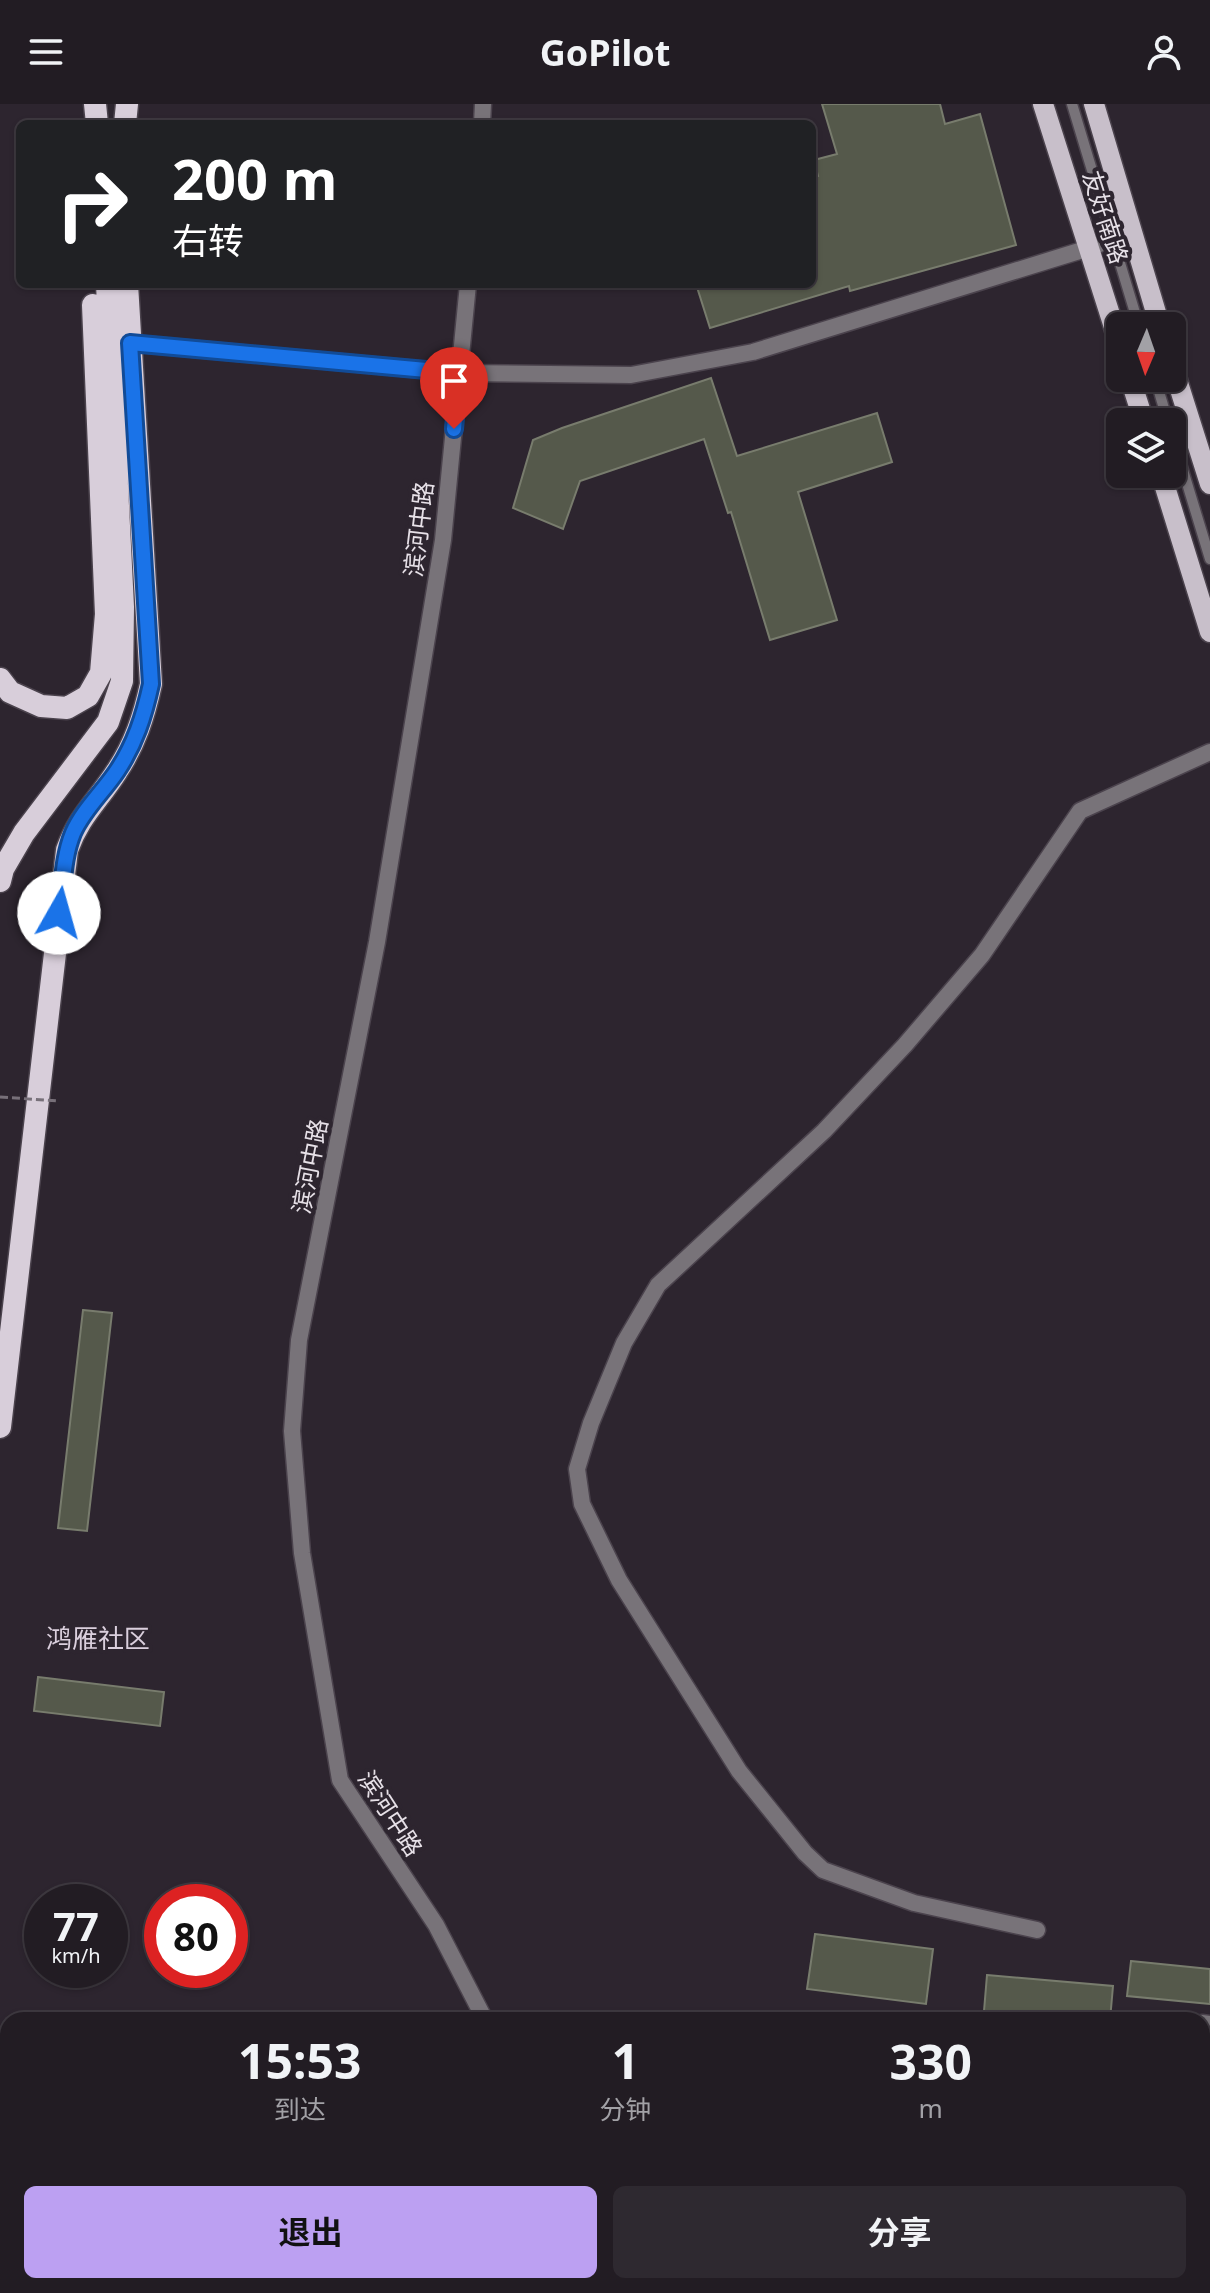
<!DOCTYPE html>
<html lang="zh">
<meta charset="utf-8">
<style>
body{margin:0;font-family:"Noto Sans","Noto Sans SC",sans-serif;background:#2e2930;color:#f1f3f6;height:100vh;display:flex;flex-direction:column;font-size:30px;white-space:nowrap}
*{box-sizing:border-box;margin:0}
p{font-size:26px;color:#a2a1a6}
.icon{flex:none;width:44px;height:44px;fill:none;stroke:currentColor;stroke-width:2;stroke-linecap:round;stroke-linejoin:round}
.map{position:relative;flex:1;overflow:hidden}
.panel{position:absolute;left:0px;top:1908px;width:1210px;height:282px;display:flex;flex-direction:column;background:#221c23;border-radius:24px 24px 0 0;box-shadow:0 2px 6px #0004,0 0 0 2px #3f3a41}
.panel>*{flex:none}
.top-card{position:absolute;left:16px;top:16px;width:800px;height:168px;border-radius:12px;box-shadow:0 2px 6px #0004,0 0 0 2px #3f3a41;background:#202124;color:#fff;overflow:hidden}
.needle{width:52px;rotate:182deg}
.tools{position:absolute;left:1106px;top:208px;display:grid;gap:16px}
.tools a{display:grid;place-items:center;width:80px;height:80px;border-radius:12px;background:#221c23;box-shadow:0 2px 6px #0004,0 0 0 2px #3f3a41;font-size:40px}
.speed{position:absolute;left:24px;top:1780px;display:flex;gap:16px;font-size:40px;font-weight:700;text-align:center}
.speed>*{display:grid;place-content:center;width:104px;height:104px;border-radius:50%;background:#221c23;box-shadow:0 2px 6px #0004,0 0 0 2px #3f3a41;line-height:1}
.speed small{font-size:20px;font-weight:400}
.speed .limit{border:12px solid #d22;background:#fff;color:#111}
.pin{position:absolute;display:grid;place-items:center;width:68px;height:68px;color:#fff;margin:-82px -34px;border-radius:50% 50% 50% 0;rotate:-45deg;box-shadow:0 0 8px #0007}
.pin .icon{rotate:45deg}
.me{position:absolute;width:88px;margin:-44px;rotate:7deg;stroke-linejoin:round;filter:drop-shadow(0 0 6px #0008)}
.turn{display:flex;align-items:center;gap:28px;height:168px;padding:0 24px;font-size:36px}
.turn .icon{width:104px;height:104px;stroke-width:2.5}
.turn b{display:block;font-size:56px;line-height:68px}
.eta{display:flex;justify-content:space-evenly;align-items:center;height:136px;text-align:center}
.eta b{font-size:48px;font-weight:700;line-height:56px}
.cta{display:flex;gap:16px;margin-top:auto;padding:16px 24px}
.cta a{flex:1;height:92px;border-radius:12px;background:#bca0f2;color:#111;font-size:32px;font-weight:700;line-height:92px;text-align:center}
.cta a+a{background:#2e2930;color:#f1f3f6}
header{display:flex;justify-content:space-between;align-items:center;height:104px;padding:0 24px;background:#221c23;font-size:36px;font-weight:700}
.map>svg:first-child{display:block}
.green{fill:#4a2952}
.building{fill:#55594b;stroke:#787c6d;stroke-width:2}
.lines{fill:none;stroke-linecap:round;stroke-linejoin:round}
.service-casing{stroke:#4b434d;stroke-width:13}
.minor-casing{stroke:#4b434d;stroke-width:19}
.primary-casing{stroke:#4b434d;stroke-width:23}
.trunk-casing{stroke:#4b434d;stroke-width:25}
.service{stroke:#787379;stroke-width:10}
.minor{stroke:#787379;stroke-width:16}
.primary{stroke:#c8bfca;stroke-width:20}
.trunk{stroke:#d8ceda;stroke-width:22}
.path-bridge{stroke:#777079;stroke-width:3;stroke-dasharray:8 4;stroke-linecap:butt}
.route-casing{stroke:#114b97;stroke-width:20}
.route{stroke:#1a73e8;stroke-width:14}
.labels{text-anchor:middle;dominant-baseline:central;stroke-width:8;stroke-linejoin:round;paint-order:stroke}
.street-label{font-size:24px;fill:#e7e1e8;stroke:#2d252f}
.neighbourhood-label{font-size:26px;fill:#dacfdd;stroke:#2d252f}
</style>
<header><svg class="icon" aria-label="menu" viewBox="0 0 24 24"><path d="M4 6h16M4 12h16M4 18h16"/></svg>GoPilot<svg class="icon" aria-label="person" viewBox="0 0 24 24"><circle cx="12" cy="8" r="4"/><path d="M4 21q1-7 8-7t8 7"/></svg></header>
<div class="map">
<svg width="1210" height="2189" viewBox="0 0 1210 2189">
<rect width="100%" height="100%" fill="#2d252f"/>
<path class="green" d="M721 2182H820L792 2189H723Z"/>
<path class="building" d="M822 0H940L945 20 980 10 1016 141 850 187 849 182 710 224 696 180H812V73L818 72 814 56 837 50Z
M711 274 737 352 877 309 892 358 798 388 837 516 770 536 731 408 728 409 704 335 580 377 563 425 513 404 533 336 562 324Z
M83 1206 112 1209 87 1427 58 1424Z
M38 1573 164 1588 160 1622 34 1607Z
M815 1830 933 1845 926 1900 807 1885Z
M1131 1857 1210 1865V1900L1127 1892Z
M987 1871 1113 1882 1110 1916H1085L984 1907Z"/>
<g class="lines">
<g class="service-casing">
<path id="service" d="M1072 0 1139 222
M1155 274 1168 318
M1172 330 1210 455"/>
</g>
<g class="minor-casing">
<path id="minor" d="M482 20 483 0
M468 180 443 436 377 838 299 1236 292 1327 302 1449 340 1676 436 1821 485 1916
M130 239 459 269 631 271 753 248 1089 144 1130 128
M1037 1826 914 1799 823 1766 805 1749 739 1667 619 1476 582 1400 577 1365 591 1319 624 1239 658 1181 824 1027 905 941 982 851 1080 707 1210 648
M1127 1916H1183
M1202 1919 1210 1920
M620 2182 624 2189"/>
</g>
<g class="primary-casing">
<path id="primary" d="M1043 0 1120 242
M1094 0 1160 222
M1172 260 1210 380
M1130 274 1144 318
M1161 370 1210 528"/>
</g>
<g class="trunk-casing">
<path id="trunk" d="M95 0 97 20
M125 20 127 0
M0 575 10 588 41 602 67 604 88 592 101 569 106 510 93 201
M0 777 3 765 24 729 108 618 122 577 123 503 107 180
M0 1323 67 746C79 712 98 697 117 667 135 640 144 612 151 580L127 180"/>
</g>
<use href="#service" class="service"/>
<use href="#minor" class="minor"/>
<use href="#primary" class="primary"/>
<use href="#trunk" class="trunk"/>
<path class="path-bridge" d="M0 993 59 997"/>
</g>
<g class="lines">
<g class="route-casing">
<path id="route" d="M59 809C63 782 63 753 73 729 83 706 103 688 117 667 135 640 144 612 151 580L130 239 459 269 454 325"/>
</g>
<use href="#route" class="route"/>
</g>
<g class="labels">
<g class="street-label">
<text transform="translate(1106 113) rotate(72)">友好南路</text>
<text transform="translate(418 425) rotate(-83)">滨河中路</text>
<text transform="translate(309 1062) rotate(-79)">滨河中路</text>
<text transform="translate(391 1709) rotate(57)">滨河中路</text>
</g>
<g class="neighbourhood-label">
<text x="98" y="1534">鸿雁社区</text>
</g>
</g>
</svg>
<div class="tools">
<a><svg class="needle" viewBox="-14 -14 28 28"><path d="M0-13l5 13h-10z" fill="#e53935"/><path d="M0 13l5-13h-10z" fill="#a2a1a6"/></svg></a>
<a><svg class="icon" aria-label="layers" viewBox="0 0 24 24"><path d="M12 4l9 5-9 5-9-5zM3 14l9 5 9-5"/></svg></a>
</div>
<div class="speed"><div>77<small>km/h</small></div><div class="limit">80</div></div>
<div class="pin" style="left:454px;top:325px;background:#d93025"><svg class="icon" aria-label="arrive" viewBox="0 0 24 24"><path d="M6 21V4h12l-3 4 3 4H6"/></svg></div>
<svg class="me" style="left:59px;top:809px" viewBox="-20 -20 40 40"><circle r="19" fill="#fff"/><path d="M0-13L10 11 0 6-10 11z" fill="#1a73e8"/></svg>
<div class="top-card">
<div class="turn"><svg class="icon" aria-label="right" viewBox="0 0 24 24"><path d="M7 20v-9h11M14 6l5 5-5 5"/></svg><div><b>200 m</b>右转</div></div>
</div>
<section class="panel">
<div class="eta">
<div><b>15:53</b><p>到达</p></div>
<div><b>1</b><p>分钟</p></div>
<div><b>330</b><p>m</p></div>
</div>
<div class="cta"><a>退出</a><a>分享</a></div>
</section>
</div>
